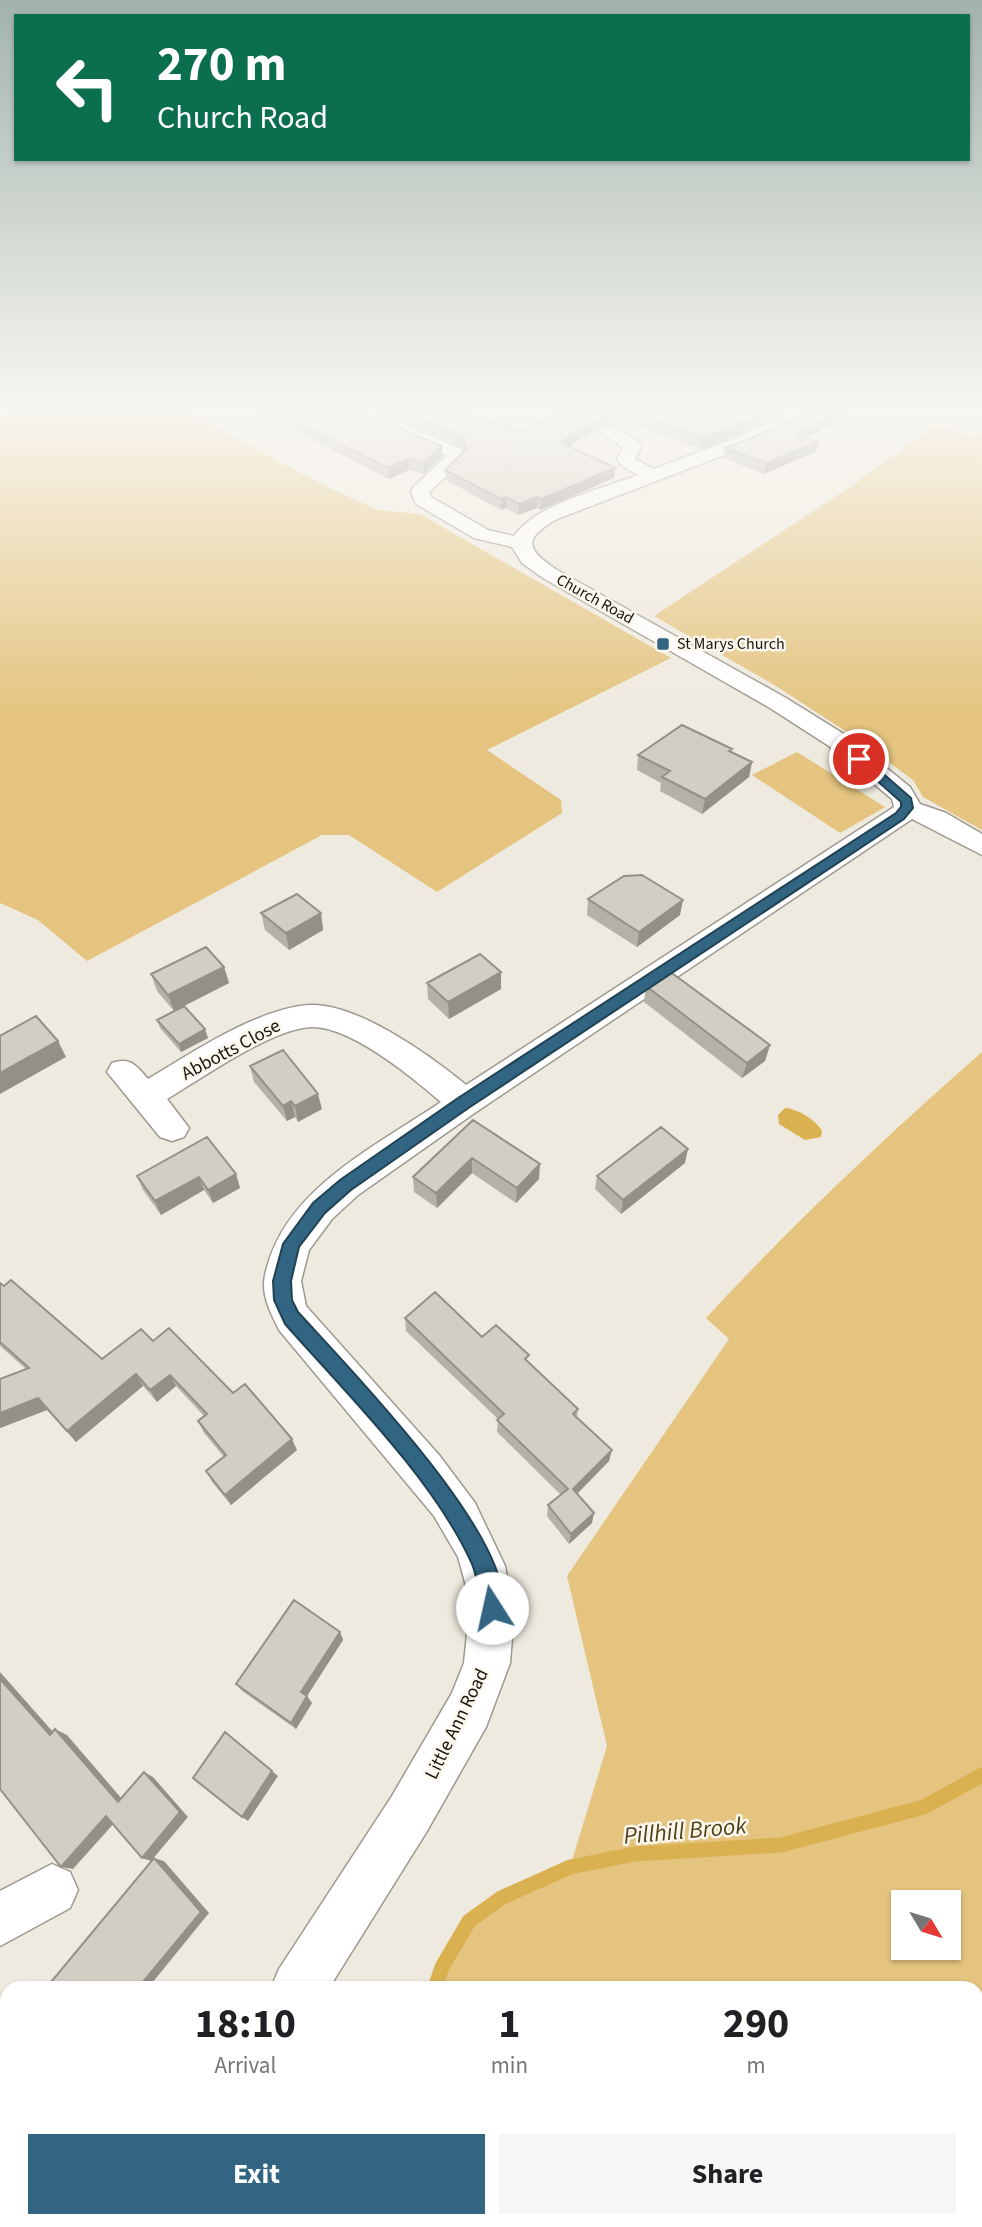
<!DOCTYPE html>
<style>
body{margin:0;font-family:"Source Sans 3",sans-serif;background:#f6f6f6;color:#202124;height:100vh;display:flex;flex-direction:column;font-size:26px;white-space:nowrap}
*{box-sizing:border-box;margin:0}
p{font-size:23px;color:#757577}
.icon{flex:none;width:38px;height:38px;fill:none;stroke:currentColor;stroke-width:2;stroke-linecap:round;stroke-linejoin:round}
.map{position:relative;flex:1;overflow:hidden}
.details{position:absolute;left:0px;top:1981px;width:984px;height:247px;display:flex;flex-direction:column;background:#fff;border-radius:21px 21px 0 0;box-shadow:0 2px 5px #0004}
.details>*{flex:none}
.hud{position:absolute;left:14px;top:14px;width:956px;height:147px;border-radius:0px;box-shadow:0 2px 5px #0004;background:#0b6e4f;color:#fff;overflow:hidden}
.needle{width:46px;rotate:128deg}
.tools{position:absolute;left:891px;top:1890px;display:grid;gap:14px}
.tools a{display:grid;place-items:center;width:70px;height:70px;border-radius:0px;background:#fff;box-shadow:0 2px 5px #0004;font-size:35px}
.pin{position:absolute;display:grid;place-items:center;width:60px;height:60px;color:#fff;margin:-30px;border:4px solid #fff;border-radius:50%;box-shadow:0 2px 7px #0007}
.me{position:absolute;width:77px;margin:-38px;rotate:350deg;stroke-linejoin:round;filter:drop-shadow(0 0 5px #0008)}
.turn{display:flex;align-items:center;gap:24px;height:147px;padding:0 28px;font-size:32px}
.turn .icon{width:91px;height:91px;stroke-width:2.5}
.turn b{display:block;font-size:49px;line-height:60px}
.eta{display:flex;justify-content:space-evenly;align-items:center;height:119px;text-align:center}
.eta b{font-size:42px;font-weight:700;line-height:49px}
.primary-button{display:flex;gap:14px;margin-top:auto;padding:14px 28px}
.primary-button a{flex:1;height:80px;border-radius:0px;background:#326582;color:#fff;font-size:28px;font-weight:700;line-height:80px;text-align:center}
.primary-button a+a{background:#f6f6f6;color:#202124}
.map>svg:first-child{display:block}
.green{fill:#e4c47e;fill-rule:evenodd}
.water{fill:#dab151}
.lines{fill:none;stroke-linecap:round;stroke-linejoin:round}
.stream{stroke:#dab151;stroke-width:15}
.minor-casing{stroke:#9d998f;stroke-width:3}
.minor{fill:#fff;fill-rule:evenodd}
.wall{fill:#b5b1a8}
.shaded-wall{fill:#949088}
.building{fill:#d3cec3;stroke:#949088;stroke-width:2}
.route{fill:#326582;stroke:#204254;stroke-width:2}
.poi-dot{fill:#326582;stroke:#fcf7ec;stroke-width:2.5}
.labels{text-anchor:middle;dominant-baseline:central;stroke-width:5;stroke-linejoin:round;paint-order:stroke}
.far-street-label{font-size:16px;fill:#161511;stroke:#fcf7ec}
.far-poi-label{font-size:16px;fill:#161511;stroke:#fcf7ec;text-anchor:start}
.street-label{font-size:19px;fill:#161511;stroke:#fcf7ec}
.near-water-label{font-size:24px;font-style:italic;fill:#524219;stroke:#fcf7ec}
</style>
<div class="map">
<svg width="982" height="2227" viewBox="0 0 982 2227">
<rect width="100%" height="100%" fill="#efeadf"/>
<path class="green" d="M37 408H180L327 487 378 510 420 514 671 658 487 750 561 800 562 813 437 892 349 835H322L87 961 38 920 0 903V416Z
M934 426 976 437 982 431V830L923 797 913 780 859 740 776 686 654 616 850 487Z
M797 752 885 807 840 833 752 775Z
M982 1052V2227H398L399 2221H976V1988H435C442 1968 455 1936 469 1921 493 1895 539 1882 570 1867L607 1746 567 1576 729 1339 706 1318C793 1224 885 1137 982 1052ZM903 1902H948V1948H903Z"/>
<path class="water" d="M785 1108C798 1109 816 1120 822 1131L821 1137 805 1140 779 1124 778 1115Z"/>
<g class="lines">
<path class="stream" d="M435 1988 442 1967 469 1921 501 1898 570 1867 635 1854 781 1845 924 1807 982 1775
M398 2227 399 2221"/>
<g class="minor-casing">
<path id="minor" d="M343 408H364L461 449 465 459 429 492 431 497 488 530 514 536C536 504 601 489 638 475L622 466 617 459 623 448 599 431 602 427H614L639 442 642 446 635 459 654 469 741 436 799 408H819L817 412 753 444 557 519C522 539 526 549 557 570L786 698 847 736 910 787 920 804 946 813 982 834V855L912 819 476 1112 358 1195 332 1219 309 1250 301 1281 306 1306 439 1455 475 1503 505 1566 514 1614 510 1663 486 1727 427 1831 329 1988H271L279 1969 392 1796 452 1693 464 1663 469 1614 465 1582 458 1557 434 1516 279 1330C272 1315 264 1301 264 1285 264 1277 266 1270 268 1264 290 1187 379 1144 441 1102 412 1077 351 1026 311 1027 271 1029 202 1078 167 1099L189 1128 184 1137 172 1141 160 1137 107 1072 112 1063C130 1057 136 1065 148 1079 194 1052 256 1009 309 1005 356 1002 431 1056 466 1085L894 807 892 799 829 746 770 708 543 578 522 563 512 547 474 538 416 504 411 492 414 486 447 456 345 412Z
M52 1864 70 1872 78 1890 70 1908 0 1946V1891Z
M109 2221H171L168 2227H106Z"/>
</g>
<use href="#minor" class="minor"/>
</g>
<path class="wall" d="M236 408H351L442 446V457L424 474 409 470 389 479 295 431 294 423Z
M370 408H443L525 431 566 408H794L740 434 700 449 617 417 569 446 614 478 540 510 537 508 518 515 506 508 501 510 446 480 445 470 464 452 462 447Z
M814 408H857L807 438 818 442 815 452 764 474 724 458 725 448 756 436Z
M731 753 752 762 749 777 702 814 660 791 661 783 637 770 638 755Z
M588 899 680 915 637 947 587 915Z
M261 913H321L323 930 289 950 265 930Z
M224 967 229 983 184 1006 208 1038 181 1052 160 1028 157 1020 174 1011 157 991 151 974Z
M427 983 501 989 449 1019 428 999Z
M646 986 770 1045 765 1061 742 1078 644 1002Z
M250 1066 322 1109 298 1122 295 1117 287 1121 254 1082Z
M473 1120 539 1179 516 1203 472 1173 437 1208 414 1192 413 1177Z
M685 1163 621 1214 595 1189 597 1176Z
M236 1174 240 1188 213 1203 204 1190 161 1215 143 1190 137 1176Z
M0 1283 102 1359 153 1341 233 1393 297 1450 231 1505 212 1482 206 1471 224 1457 204 1433 198 1421 204 1416 176 1386 157 1402 143 1386 76 1442 47 1410 0 1428 26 1369 0 1346Z
M405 1318 482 1337 528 1362 578 1409 577 1418 612 1450 609 1461 577 1494 592 1523 569 1544 547 1516 548 1505 561 1495 497 1432 498 1419 406 1331Z
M340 1632 343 1640 307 1696 312 1703 296 1729 242 1691 236 1684Z"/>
<path class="shaded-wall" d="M617 408H618L617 417 559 452 560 442Z
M775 408H794L740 434 700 449 701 438Z
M843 408H857L795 446 797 435Z
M818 442 815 452 764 474 766 463Z
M442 446V457L424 474 423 463Z
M408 459 409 470 389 479 388 468Z
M615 468 614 478 540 510 541 499Z
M506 497V508L501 510V499Z
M537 497V508L518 515 519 504Z
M752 762 749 777 702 814 705 799Z
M683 900 680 915 637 947 639 932Z
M321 913 323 930 289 950 286 933Z
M224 967 229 983 174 1011 168 995Z
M501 972V989L449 1019 448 1002Z
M205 1029 208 1038 181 1052 179 1044Z
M58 1041 66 1057 0 1094V1073Z
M770 1045 765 1061 742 1078 747 1063Z
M318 1094 322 1109 298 1122 295 1106Z
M291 1101 295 1117 287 1121 283 1106Z
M688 1149 685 1163 621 1214 623 1200Z
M472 1158V1173L437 1208 436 1193Z
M540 1164 539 1179 516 1203 517 1188Z
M236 1174 240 1188 213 1203 208 1190Z
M199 1177 204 1190 161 1215 155 1201Z
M136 1374 143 1386 76 1442 67 1431Z
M170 1375 176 1386 157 1402 150 1390Z
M38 1398 47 1410 0 1428V1413Z
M292 1439 297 1450 231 1505 225 1495Z
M612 1450 609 1461 572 1499 573 1489Z
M594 1513 592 1523 569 1544 571 1534Z
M340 1632 343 1640 305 1699 301 1692Z
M0 1672 61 1741 50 1735 0 1679Z
M307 1696 312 1703 296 1729 291 1723Z
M55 1729 67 1735 128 1806 118 1802Z
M272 1771 278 1776 248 1821 242 1817Z
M144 1772 153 1777 188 1817 151 1861 142 1858Z
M106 1816 116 1821 73 1869 61 1867Z
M154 1858 164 1861 209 1913 148 1988H138Z
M6 2004 7 2005V2028L0 2018V2005Z
M7 2148V2158L0 2160V2157Z
M274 2221H277L275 2227H271Z"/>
<path class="building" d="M272 408H351L442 446 423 463 408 459 388 468 293 421 305 416Z
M393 408H442L525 431 566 408H617L560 442 615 468 541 499 537 497 519 504 506 497 501 499 445 470 467 449 462 436Z
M621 408H775L742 423 701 438Z
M814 408H843L797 435 818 442 766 463 725 448 756 436Z
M682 725 732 749 729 751 752 762 705 799 662 777 670 771 638 755Z
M642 875 683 900 639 932 588 899 624 876Z
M297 894 321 913 286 933 261 913Z
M206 947 224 967 168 995 151 974Z
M480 954 501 972 448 1002 427 983Z
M669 971 770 1045 747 1063 646 986Z
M184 1006 205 1029 179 1044 157 1020Z
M36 1016 58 1041 0 1073V1036Z
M283 1050 318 1094 295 1106 291 1101 283 1106 250 1066Z
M473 1120 540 1164 517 1188 472 1158 436 1193 413 1177Z
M661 1127 688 1149 623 1200 597 1176Z
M207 1137 236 1174 208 1190 199 1177 155 1201 137 1176Z
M11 1280 102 1359 141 1329 153 1341 169 1328 233 1393 245 1384 292 1439 225 1495 206 1471 226 1455 198 1421 207 1414 170 1375 150 1390 136 1374 67 1431 38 1398 0 1413V1379L29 1368 0 1342V1283L4 1286Z
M435 1292 482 1337 496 1325 529 1355 525 1359 578 1409 573 1414 612 1450 573 1489 594 1513 571 1534 548 1505 568 1489 497 1420 504 1414 405 1318Z
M294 1600 340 1632 301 1692 307 1696 291 1723 236 1684Z
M0 1679 50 1735 55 1729 118 1802 144 1772 180 1812 142 1858 106 1816 61 1867 0 1789Z
M225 1732 272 1771 242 1817 193 1778Z
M154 1858 201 1912 138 1988H46Z
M0 2018 7 2028V2148L0 2157Z
M207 2221H274L271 2227H203Z
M315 2221H359L357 2227H313Z"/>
<linearGradient id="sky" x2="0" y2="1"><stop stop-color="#a2b3ac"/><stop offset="0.57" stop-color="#f8f6f1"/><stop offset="1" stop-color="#f8f6f1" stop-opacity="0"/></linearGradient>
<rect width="982" height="719" fill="url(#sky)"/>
<path class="route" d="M855 756H863L911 798 913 808 904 819 470 1107 351 1190 325 1213 299 1247 291 1281 292 1300 298 1312C343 1362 527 1549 500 1615L492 1618 484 1615C478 1599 479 1580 472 1564 435 1481 346 1393 285 1324L274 1300 273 1281 283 1244 313 1203 340 1180 458 1098 896 813 901 807V802L855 761Z"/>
<rect class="poi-dot" x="656" y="637" width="14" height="14" rx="3.5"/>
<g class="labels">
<g class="far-street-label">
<text transform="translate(595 599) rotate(29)">Church Road</text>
</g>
<g class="far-poi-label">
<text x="677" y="644">St Marys Church</text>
</g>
<g class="street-label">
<text transform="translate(231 1050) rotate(-28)">Abbotts Close</text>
<text transform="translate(457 1724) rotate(-64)">Little Ann Road</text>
</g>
<g class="near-water-label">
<text transform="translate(685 1831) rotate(-5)">Pillhill Brook</text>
</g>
</g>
</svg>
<div class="tools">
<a><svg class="needle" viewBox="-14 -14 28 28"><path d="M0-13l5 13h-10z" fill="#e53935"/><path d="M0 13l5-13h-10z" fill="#757577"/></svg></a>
</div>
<div class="pin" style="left:859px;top:759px;background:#d93025"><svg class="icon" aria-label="arrive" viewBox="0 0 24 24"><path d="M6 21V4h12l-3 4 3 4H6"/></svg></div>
<svg class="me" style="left:492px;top:1608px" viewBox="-20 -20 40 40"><circle r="19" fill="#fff"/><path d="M0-13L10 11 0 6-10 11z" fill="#326582"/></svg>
<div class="hud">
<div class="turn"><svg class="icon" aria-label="left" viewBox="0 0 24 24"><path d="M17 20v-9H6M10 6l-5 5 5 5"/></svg><div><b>270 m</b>Church Road</div></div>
</div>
<section class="details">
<div class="eta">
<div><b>18:10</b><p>Arrival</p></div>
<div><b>1</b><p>min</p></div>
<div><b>290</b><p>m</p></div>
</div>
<div class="primary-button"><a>Exit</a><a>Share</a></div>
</section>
</div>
